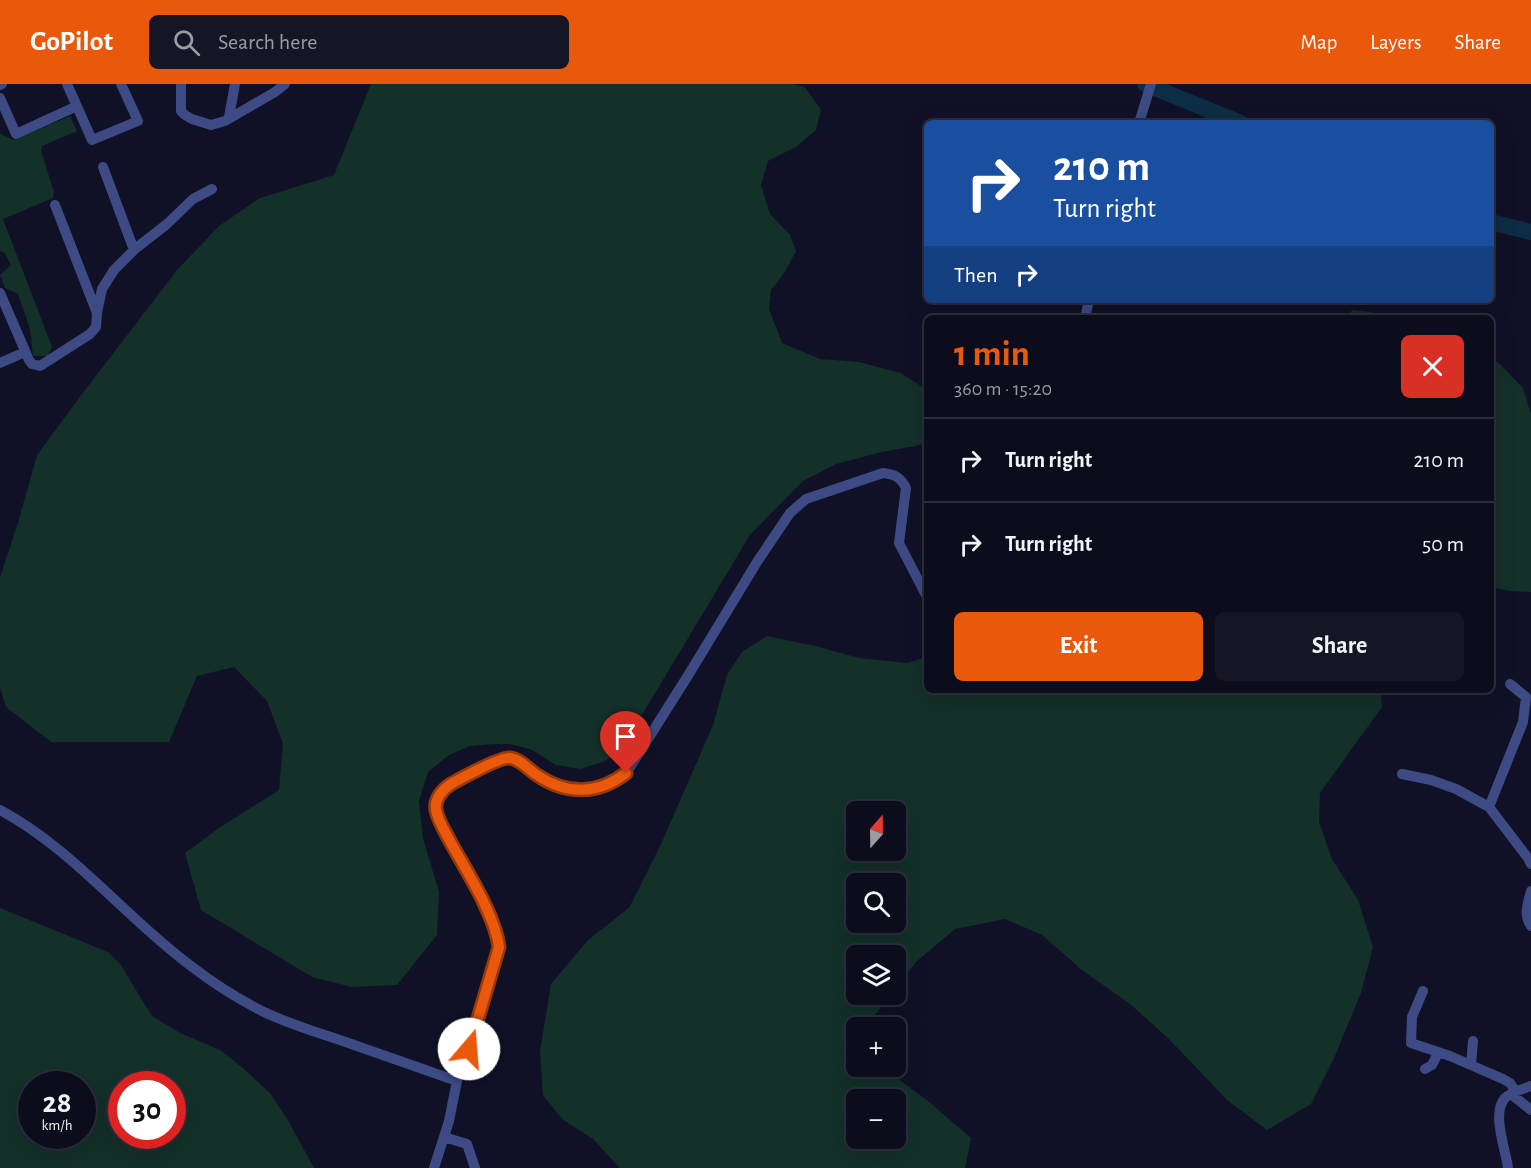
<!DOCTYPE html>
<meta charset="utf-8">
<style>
body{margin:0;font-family:"Alegreya Sans",sans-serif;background:#151625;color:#f1f3f6;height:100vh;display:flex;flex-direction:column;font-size:22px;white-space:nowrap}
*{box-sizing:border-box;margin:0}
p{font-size:20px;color:#9a9ca3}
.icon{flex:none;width:33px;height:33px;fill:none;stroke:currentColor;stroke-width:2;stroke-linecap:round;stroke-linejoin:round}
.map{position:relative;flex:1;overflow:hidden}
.drawer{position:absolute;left:924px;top:231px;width:570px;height:378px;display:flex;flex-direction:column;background:#0c0d1c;border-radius:9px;box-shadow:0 6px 24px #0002,0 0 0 2px #2c2d3b}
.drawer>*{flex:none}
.top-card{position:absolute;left:924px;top:36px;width:570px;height:183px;border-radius:9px;box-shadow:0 6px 24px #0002,0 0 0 2px #2c2d3b;background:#1a4fa0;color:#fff;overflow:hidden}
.needle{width:39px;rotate:20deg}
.controls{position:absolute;left:846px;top:717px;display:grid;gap:12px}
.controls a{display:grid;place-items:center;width:60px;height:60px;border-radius:9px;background:#0c0d1c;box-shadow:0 6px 24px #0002,0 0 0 2px #2c2d3b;font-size:30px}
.speed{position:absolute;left:18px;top:987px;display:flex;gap:12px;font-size:30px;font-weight:700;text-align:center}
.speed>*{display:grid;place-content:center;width:78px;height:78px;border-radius:50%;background:#0c0d1c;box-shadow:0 6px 24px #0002,0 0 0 2px #2c2d3b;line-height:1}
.speed small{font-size:15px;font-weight:400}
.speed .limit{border:9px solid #d22;background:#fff;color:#111}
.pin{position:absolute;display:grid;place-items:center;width:51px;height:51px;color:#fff;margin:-62px -26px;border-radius:50% 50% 50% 0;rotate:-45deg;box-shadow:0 0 6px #0007}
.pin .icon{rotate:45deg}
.me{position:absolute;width:66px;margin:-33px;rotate:18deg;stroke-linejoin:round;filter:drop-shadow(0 0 4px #0008)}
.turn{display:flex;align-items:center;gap:21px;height:126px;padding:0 30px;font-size:27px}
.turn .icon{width:78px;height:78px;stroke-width:2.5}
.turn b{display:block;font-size:42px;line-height:51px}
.then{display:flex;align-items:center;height:57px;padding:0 30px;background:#0003;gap:12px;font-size:22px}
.round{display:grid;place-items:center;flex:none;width:63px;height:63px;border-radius:9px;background:#151625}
.overview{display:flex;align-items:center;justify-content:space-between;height:102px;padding:0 30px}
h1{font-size:36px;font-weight:600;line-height:45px;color:#ea580c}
.primary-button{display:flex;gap:12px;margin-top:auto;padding:12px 30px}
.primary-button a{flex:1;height:69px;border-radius:9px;background:#ea580c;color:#fff;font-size:24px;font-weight:600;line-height:69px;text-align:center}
.primary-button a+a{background:#151625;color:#f1f3f6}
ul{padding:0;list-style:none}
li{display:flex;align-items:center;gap:18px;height:84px;padding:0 30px;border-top:2px solid #2c2d3b}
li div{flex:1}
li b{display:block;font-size:22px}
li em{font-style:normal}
header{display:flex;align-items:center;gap:36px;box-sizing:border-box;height:84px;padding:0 30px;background:#ea580c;color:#fff}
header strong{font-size:28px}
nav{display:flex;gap:33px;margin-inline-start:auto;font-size:21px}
.search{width:420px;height:54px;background:#151625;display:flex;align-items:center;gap:15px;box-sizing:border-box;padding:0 21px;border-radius:9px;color:#9a9ca3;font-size:22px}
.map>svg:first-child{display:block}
.green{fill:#133029;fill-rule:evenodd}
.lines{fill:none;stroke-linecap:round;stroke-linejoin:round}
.river{stroke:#0c2d43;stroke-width:16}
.minor{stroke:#3d4a84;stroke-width:10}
.route-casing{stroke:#983908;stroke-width:15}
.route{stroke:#ea580c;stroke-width:10}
</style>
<header>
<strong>GoPilot</strong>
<div class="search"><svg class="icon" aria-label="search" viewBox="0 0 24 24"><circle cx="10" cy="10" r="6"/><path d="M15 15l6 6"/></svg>Search here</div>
<nav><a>Map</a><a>Layers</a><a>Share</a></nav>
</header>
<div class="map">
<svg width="1531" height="1084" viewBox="0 0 1531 1084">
<rect width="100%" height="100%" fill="#101126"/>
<path class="green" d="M371 0H793L805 3 821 26 816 46 796 63 768 77 761 101 770 130 790 151 796 167 785 188 771 206 769 225 782 259 820 275 859 278 901 289 927 306V354L920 361 882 368 836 380 803 397 750 451 622 664 605 677 580 685 556 681 530 665 510 660H495L470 662 449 671 428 688 419 717 423 754 439 808 437 851 397 901 352 903 312 893 201 826 185 769 219 744 279 706 283 660 267 617 234 583 197 592 169 658H51L6 623 0 604V493L17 442 37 371 82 310 177 186 219 142 260 114 334 91Z
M70 32 77 47 42 62 41 67 54 108 53 114 3 135 52 263 48 272H33L30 245 18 210 5 204 0 191 11 181 4 168 0 167V50L14 56Z
M1352 226 1371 228 1375 234H1347Z
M1491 274 1501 281 1523 304 1531 330V508L1510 507 1491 503Z
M767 552 815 562 859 574 907 579 927 573V606H1381L1382 623 1320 709 1319 738 1332 775 1358 816 1373 863 1361 909 1334 974 1311 1020 1267 1046 1227 1016 1169 955 1130 920 1082 886 1042 851 1005 835 955 845 916 878 896 904V872H856V910L891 911 874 932 871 943 856 944V982L882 983 928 1017 971 1054 965 1084H620L593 1055 562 1035 543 1011 540 967 551 900 588 856 629 824 662 758 713 641 727 591 742 568ZM856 728H896V766H856ZM856 800H896V838H856ZM856 1016H896V1054H856Z
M0 824 108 868 120 880 152 932 180 949 220 966 243 984 270 1009 289 1038 314 1084H0ZM82 1000V1052H32V1000ZM122 1000H172V1052H122Z"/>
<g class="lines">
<path class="river" d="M1145 0 1241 39
M1491 138 1531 148"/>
<path class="minor" d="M67 0 92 56 138 37 121 0
M181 0V27L185 31 192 35 211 41 225 37 275 8 285 0
M0 1 2 0
M0 14 16 50 77 22
M229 33 235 0
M1139 39 1151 0
M103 83 134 166
M55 121 97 229
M0 209 29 276 32 280 40 282 90 250 96 243 97 229 102 205 114 186 135 165 167 140 193 115 212 105
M1085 234 1089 216
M0 279 25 268
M1402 690 1431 696 1456 705 1489 723 1528 774 1531 780
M1489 723 1523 638 1526 613 1510 600
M0 726C73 765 125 833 191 882 213 899 238 915 264 928 287 939 312 947 337 955 377 969 417 983 457 997
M1531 807C1528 819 1523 831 1531 842
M1423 907 1412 933 1411 959 1450 972 1503 995 1510 999 1516 1008
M1471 981 1473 957
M1425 985 1432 981 1438 969
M1511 1010 1531 1026
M444 1053 467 1060 475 1084
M434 1084 449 1037 457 997 474 949 499 863C495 831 467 789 452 760 447 750 439 739 436 727 434 719 439 708 446 703 455 696 502 672 512 674 521 677 530 687 538 692 564 709 603 713 626 688 629 685 631 681 634 677L689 590 757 478 790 429 806 415 883 389C895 390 901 394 906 404L899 459 927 513
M1508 1084C1506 1066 1491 1029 1505 1014 1511 1008 1523 1005 1531 1002"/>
</g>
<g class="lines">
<g class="route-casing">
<path id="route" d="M469 965 499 863C495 831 467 788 451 759 446 749 438 737 436 726 434 715 443 705 451 700 462 694 499 673 510 674 520 675 529 686 537 691 566 711 598 711 626 689"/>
</g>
<use href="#route" class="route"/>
</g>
</svg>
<div class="controls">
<a><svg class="needle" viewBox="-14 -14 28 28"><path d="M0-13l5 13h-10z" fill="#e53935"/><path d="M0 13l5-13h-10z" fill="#9a9ca3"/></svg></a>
<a><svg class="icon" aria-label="search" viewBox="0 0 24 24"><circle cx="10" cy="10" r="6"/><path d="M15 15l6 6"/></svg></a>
<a><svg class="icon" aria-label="layers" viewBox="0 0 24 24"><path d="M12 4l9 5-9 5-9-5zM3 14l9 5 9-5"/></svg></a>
<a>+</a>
<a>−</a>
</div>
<div class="speed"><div>28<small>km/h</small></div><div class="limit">30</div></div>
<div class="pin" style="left:626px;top:689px;background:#d93025"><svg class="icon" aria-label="arrive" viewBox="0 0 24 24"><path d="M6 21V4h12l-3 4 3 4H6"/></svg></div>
<svg class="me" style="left:469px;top:965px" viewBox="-20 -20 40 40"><circle r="19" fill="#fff"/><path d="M0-13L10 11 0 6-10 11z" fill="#ea580c"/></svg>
<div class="top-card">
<div class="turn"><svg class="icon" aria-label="right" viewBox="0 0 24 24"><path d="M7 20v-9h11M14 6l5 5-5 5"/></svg><div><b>210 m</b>Turn right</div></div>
<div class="then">Then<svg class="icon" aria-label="right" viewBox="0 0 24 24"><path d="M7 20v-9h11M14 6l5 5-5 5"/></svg></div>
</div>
<section class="drawer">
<div class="overview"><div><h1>1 min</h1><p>360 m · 15:20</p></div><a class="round" style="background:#d93025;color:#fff"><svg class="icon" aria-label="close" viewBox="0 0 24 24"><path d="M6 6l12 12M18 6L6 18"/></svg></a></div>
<ul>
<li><svg class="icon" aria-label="right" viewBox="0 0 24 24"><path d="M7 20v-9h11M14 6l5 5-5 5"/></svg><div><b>Turn right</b></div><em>210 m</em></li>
<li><svg class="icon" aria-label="right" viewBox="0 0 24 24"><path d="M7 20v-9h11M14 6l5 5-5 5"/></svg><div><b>Turn right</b></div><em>50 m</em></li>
</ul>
<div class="primary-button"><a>Exit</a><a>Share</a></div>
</section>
</div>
